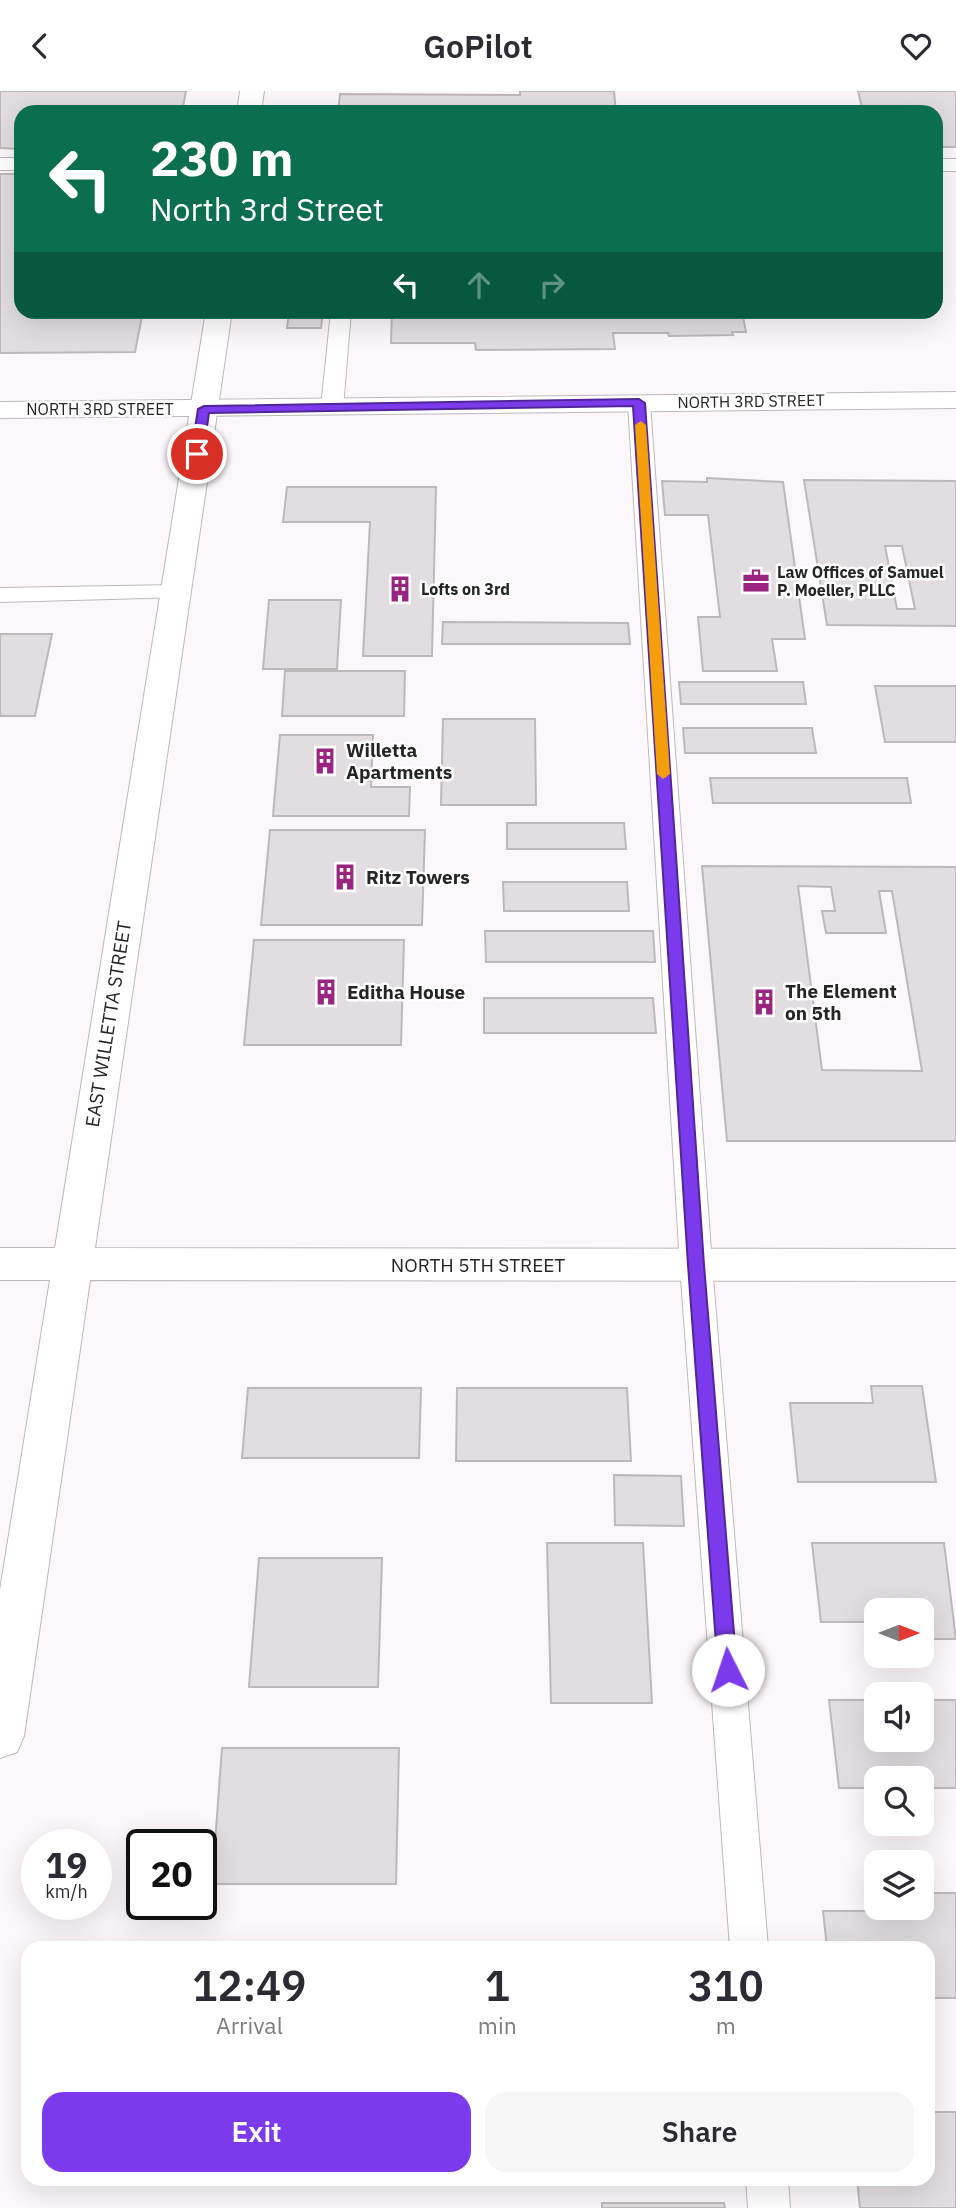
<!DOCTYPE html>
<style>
body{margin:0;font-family:"IBM Plex Sans",sans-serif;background:#f7f7f7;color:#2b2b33;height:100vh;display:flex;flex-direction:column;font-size:26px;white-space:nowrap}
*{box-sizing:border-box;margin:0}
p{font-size:23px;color:#7c7c81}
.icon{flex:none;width:38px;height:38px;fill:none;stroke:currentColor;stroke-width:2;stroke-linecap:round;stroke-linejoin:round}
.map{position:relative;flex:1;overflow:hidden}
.panel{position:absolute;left:21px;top:1850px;width:914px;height:245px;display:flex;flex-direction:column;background:#fff;border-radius:21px;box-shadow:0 7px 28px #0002}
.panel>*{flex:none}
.top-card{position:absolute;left:14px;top:14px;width:929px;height:214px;border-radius:21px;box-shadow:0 7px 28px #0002;background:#0b6e4f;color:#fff;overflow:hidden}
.needle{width:46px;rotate:90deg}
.buttons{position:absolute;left:864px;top:1507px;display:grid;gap:14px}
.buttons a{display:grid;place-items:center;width:70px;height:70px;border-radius:14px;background:#fff;box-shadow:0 7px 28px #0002;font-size:35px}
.speed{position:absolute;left:21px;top:1738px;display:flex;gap:14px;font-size:35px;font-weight:700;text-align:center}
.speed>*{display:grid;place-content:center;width:91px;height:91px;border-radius:50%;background:#fff;box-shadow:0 7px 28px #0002;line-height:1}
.speed small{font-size:18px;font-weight:400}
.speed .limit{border:4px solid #111;border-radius:10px;background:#fff;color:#111}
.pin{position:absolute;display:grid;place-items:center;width:60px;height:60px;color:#fff;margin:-30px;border:4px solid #fff;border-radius:50%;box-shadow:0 2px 7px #0007}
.me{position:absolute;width:77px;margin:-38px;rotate:356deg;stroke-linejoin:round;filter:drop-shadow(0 0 5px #0008)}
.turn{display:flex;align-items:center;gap:24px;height:147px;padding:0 21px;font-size:32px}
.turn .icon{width:91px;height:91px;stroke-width:2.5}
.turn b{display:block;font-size:49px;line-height:60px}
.lanes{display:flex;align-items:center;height:66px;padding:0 21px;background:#0003;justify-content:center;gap:35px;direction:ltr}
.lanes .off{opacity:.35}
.eta{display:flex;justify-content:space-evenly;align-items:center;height:119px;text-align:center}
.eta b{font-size:42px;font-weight:600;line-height:49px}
.button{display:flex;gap:14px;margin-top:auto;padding:14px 21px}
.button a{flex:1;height:80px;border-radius:21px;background:#7c3aed;color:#fff;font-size:28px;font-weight:600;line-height:80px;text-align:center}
.button a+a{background:#f7f7f7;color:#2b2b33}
header{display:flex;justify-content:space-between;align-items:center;height:91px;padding:0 21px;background:#fff;font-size:32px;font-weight:600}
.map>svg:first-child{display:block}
.building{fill:#e1dde0;stroke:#bdb9bb;stroke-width:2;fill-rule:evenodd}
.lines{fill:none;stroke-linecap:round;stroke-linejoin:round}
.service-casing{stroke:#bdb9bc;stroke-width:2}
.minor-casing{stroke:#bdb9bc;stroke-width:2}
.tertiary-casing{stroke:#bdb9bc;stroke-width:2}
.service{fill:#fff;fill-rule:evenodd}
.minor{fill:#fff;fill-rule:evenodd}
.tertiary{fill:#fff;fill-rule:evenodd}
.route{fill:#7c3aed;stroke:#51269a;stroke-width:2}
.slow{fill:#f59e0b}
.labels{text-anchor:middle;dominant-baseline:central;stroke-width:5;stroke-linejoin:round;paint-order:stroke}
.far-street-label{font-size:16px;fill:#262526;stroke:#fff}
.far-poi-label{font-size:16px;font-weight:bold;fill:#262526;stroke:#fff;text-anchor:start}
.poi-label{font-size:19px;font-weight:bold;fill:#262526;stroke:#fff;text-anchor:start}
.street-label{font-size:19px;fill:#262526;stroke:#fff}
</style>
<header><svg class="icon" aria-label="back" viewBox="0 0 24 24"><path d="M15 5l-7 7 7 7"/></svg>GoPilot<svg class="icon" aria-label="heart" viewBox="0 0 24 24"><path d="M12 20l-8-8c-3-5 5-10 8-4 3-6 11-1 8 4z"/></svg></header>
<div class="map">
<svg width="956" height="2117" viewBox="0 0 956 2117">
<rect width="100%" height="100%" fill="#fcf7fa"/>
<path class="building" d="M0 0H186L182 21H21V58L0 57Z
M520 0H614L616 21H338L340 3 520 4Z
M858 0H956V56H936V21H863Z
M0 83H21V220H143L135 261 0 262Z
M289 220H323L321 237H287Z
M392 220H742L746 241H732L733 244 669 245 668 242H613L615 258 476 259 475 252H391Z
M707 387 783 391 805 548H772L777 580H703L698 526H720L708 424H665L662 390 707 391Z
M804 389 956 390V535L827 534ZM885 455H902L915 518H897Z
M287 396H436L432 565H363L370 431H283Z
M269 509H341L337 578H263Z
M443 531 628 532 630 553H442Z
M0 543H52L35 625H0Z
M285 580H405L404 625H282Z
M679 591H803L806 613H681Z
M875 595H956V651H885Z
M443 628H535L536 714H441Z
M683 637H812L816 662H685Z
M280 644H373L371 696H410L409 725H273Z
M710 687H907L911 712H713Z
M507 732H624L626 758H507Z
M270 739H425L422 834H261Z
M702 775 956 776V1050H727ZM798 795 831 796 835 820H822L826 842H886L879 800H892L922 980 822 979Z
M503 791H627L629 820H504Z
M485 840H653L655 871H486Z
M254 849H404L401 954H244Z
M484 907H653L656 942H484Z
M871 1295H922L936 1391H798L790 1312H873Z
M248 1297H421L419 1367H242Z
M457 1297H627L631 1370H456Z
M614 1384 681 1385 684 1435 615 1434Z
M547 1452H643L652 1612H551Z
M812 1452H944L956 1548H922V1519H877V1531H821Z
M259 1467H382L378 1596H249Z
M829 1609H877V1648H922V1609H956V1697H922V1687H877V1697H839Z
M222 1657H399L396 1793H212Z
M872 1802H877V1816H922V1802H956V1907H928V1857H827L823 1820H874Z
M928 2021H956V2117H860L857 2088H928Z
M602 2112H724L725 2117H602Z"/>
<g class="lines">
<g class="service-casing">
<path id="service" d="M0 67H21V79H0Z
M936 68H956V80H936Z
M331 220H351L343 316 340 321H324L321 316Z
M639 306 647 307 650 312 712 1174 768 1857H730L680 1174 628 312 631 307Z
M176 494 184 496 188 501 184 506 0 511V497Z
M746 2088H788L790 2117H748Z"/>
</g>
<g class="minor-casing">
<path id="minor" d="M240 0H264L261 21H237Z
M206 220H232L95 1157 956 1158V1190L90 1189 24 1645 17 1661 0 1667V1499L50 1189H0V1157H55Z"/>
</g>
<g class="tertiary-casing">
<path id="tertiary" d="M956 301V317L0 327V311Z"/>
</g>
<use href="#service" class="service"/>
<use href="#minor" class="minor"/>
<use href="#tertiary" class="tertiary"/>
</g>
<path class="route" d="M639 308 645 312 704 1174 737 1579 734 1585 728 1588 721 1585 718 1579 688 1174 633 315 209 322 203 363 197 367 191 363 198 318 204 315Z"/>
<path class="slow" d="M641 330 646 334 670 683 663 688 657 683 635 334Z"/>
<defs>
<g id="office-bare" transform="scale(2.1)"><path d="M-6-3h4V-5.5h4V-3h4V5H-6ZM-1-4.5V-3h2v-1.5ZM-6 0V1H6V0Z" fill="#9a2580" stroke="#fff" stroke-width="2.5" paint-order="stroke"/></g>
<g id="building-bare" transform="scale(2.1)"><path d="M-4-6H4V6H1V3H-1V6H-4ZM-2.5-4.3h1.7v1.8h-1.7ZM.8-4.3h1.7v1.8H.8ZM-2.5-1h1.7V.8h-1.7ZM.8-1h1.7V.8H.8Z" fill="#9a2580" stroke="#fff" stroke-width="2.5" paint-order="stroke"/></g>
</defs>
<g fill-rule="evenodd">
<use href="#office-bare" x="756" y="490"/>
<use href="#building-bare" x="400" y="498"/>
<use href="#building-bare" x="325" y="670"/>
<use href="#building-bare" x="345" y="786"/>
<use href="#building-bare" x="326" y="901"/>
<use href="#building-bare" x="764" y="911"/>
</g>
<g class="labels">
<g class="far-street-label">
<text transform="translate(751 310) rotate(-1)">NORTH 3RD STREET</text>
<text x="100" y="318">NORTH 3RD STREET</text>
</g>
<g class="far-poi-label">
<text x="777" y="481">Law Offices of Samuel<tspan x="777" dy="18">P. Moeller, PLLC</tspan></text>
<text x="421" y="498">Lofts on 3rd</text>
</g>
<g class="poi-label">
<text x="346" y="659">Willetta<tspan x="346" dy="22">Apartments</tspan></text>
<text x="366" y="786">Ritz Towers</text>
<text x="785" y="900">The Element<tspan x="785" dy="22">on 5th</tspan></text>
<text x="347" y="901">Editha House</text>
</g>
<g class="street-label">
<text transform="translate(108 933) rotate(-81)">EAST WILLETTA STREET</text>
<text x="478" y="1174">NORTH 5TH STREET</text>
</g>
</g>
</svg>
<div class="buttons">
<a><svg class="needle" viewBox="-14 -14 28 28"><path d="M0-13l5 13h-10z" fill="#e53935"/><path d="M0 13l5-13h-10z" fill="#7c7c81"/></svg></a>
<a><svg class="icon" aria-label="sound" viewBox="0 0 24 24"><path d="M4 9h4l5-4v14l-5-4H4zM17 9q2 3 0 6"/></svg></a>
<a><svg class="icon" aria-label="search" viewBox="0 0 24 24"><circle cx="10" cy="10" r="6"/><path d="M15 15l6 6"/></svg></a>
<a><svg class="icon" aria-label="layers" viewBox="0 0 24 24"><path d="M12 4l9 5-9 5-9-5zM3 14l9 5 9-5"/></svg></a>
</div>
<div class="speed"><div>19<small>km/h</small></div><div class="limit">20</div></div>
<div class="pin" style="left:197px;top:363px;background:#d93025"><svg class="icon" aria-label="arrive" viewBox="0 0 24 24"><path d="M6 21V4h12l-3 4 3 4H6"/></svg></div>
<svg class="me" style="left:728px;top:1579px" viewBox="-20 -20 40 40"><circle r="19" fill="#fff"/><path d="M0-13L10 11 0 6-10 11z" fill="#7c3aed"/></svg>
<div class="top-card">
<div class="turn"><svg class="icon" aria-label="left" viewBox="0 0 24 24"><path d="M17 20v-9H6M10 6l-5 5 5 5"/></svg><div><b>230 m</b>North 3rd Street</div></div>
<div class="lanes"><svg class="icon" aria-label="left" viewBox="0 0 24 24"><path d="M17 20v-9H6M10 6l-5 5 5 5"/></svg><svg class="icon off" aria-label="ahead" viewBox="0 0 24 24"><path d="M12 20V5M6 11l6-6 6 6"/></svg><svg class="icon off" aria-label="right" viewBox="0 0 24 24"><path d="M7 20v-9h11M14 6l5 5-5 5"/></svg></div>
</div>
<section class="panel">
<div class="eta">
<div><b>12:49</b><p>Arrival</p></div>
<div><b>1</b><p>min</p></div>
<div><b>310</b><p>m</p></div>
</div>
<div class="button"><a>Exit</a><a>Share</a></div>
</section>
</div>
